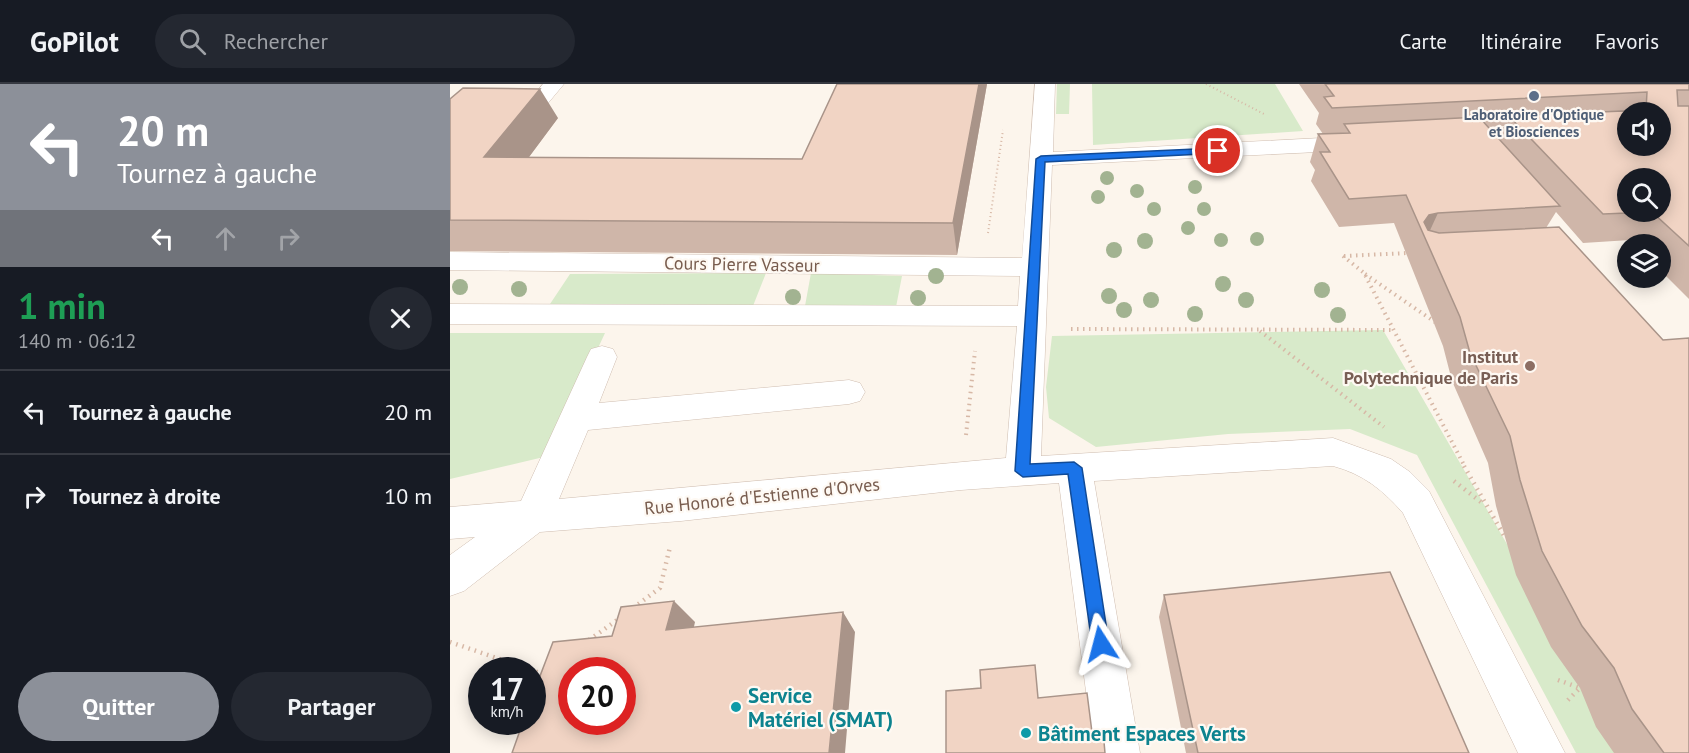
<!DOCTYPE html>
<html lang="fr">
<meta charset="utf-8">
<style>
body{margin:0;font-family:"PT Sans",sans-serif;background:#242831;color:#f1f3f6;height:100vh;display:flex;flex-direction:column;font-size:22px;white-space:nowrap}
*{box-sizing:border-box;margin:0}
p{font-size:20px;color:#9ea1a6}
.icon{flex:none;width:33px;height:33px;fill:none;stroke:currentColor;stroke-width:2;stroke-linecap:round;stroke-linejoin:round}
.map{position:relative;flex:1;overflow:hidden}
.sheet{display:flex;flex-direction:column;background:#171b24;width:450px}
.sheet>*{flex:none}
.top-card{background:#8c9099;color:#fff;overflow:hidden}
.fabs{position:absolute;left:1167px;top:18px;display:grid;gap:12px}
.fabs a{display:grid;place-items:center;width:54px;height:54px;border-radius:50%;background:#171b24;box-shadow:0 3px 15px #0003;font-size:30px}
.speed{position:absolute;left:18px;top:573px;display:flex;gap:12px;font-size:30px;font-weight:700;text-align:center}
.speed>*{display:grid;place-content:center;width:78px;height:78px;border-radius:50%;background:#171b24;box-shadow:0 3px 15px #0003;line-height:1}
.speed small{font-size:15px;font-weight:400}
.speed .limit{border:9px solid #d22;background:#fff;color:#111}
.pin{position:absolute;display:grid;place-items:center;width:51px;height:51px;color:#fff;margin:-26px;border:3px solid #fff;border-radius:50%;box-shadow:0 2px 6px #0007}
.me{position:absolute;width:66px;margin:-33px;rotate:351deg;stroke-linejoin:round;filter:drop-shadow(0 0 4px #0008)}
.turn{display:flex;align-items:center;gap:21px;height:126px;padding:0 18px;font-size:27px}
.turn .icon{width:78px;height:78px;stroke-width:2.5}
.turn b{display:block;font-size:42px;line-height:51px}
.lanes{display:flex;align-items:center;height:57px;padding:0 18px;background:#0003;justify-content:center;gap:30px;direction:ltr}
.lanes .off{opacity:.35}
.round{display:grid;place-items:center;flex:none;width:63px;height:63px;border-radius:32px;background:#242831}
.summary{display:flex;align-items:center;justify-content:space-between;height:102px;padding:0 18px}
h1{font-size:36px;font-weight:800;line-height:45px;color:#1e9e55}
.cta{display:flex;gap:12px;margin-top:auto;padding:12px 18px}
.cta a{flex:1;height:69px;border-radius:36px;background:#8c9099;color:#fff;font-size:24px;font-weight:800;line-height:69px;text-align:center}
.cta a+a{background:#242831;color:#f1f3f6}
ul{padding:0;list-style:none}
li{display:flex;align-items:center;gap:18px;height:84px;padding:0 18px;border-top:2px solid #363941}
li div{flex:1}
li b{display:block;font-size:22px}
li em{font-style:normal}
header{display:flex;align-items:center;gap:36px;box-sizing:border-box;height:84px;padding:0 30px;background:#171b24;border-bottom:2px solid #363941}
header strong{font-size:28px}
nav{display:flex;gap:33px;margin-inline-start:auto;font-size:21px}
.search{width:420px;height:54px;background:#242831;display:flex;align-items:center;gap:15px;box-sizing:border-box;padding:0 21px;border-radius:33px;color:#9ea1a6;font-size:22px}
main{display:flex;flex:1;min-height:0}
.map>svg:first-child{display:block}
.green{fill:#d8eaca}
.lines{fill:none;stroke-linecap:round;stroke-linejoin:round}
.minor-casing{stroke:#cfbdb0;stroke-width:1}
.path-far2{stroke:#d7b8a6;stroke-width:2;stroke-dasharray:1 3;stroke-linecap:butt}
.path-far1{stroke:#d7b8a6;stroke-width:4;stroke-dasharray:1.5 4.5;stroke-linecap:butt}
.path{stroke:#d7b8a6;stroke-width:4.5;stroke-dasharray:1.5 5;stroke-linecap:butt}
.minor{fill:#fff;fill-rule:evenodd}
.tree{fill:#a2b391}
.wall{fill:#cfb6a9;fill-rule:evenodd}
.shaded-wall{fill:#a99489}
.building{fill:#f1d4c4;stroke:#a99489;stroke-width:1.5;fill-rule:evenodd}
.route{fill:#1a73e8;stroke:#114b97;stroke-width:1.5}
.service-dot{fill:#5c6f8a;stroke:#fef9f3;stroke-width:2}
.education-dot{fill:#8d6e63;stroke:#fef9f3;stroke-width:2}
.culture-dot{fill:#0f9aa8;stroke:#fef9f3;stroke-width:2}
.labels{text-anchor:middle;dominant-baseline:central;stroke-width:4.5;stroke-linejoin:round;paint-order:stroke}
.far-service-label{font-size:15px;font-weight:bold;fill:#4e5e75;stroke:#fef9f3}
.street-label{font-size:18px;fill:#785c4e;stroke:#fef9f3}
.education-label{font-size:18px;font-weight:bold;fill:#785e54;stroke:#fef9f3;text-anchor:end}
.near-culture-label{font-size:21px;font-weight:bold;fill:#0d838f;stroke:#fef9f3;text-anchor:start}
</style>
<header>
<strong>GoPilot</strong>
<div class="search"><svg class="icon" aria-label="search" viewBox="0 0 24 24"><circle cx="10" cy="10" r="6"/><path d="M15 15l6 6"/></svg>Rechercher</div>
<nav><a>Carte</a><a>Itinéraire</a><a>Favoris</a></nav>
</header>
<main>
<section class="sheet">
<div class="top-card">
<div class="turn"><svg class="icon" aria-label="left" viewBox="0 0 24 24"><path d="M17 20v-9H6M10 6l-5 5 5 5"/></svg><div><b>20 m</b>Tournez à gauche</div></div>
<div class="lanes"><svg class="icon" aria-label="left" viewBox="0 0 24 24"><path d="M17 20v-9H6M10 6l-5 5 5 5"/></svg><svg class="icon off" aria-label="ahead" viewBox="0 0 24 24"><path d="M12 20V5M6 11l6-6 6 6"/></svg><svg class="icon off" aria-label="right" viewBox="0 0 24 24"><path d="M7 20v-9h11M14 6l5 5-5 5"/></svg></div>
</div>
<div class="summary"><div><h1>1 min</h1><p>140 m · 06:12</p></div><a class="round"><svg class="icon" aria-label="close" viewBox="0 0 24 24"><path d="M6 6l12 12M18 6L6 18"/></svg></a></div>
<ul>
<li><svg class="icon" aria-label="left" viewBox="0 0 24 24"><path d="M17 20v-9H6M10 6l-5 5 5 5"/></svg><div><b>Tournez à gauche</b></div><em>20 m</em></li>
<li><svg class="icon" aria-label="right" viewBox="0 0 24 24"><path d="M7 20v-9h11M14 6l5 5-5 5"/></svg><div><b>Tournez à droite</b></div><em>10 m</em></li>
</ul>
<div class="cta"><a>Quitter</a><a>Partager</a></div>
</section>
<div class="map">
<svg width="1239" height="669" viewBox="0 0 1239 669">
<rect width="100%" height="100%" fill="#fcf5ec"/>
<path class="green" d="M607 0H620L619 30H606Z
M642 0H825L853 47 643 61Z
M316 189 303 222 100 220 120 190Z
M361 189 452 192 446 223 355 222Z
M933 246 1178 669H1126L967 371 900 345 778 350 646 363 599 334 596 303 602 252Z
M0 249H155L98 372 0 395Z"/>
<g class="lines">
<g class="minor-casing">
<path id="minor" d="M93 0H114L94 24H80L77 20Z
M585 0H605L603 68 909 52 917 54 920 59 917 64 909 66 602 81 591 372 883 354 941 375 960 388 979 407 1115 669H1068L953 429C933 406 913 390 883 382L644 397 690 669H644L609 399 511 406 231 437 90 448 14 507 0 512V471L25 453 0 455V423L71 417 137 273 141 265 152 262 163 265 167 273 149 319 399 296 410 299 415 308 410 317 399 320 138 346 109 415 556 374 567 242 0 240V220L568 222 570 192 0 186V168L572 174Z
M1178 37V51L1000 61 992 59 989 54 992 49 1000 47Z"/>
</g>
<path class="path-far2" d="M756 0 814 30
M538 149 553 46"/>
<path class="path-far1" d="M893 172 914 189 1015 383
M894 172 958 169
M915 190 985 238
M621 245 944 246
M810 247 934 343
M516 351 525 267"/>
<path class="path" d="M1014 382 1056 455
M1004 397 1031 418
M183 524 210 504 220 463
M139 556 170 534
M0 558 96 591
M1108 596 1130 604 1116 618"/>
<use href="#minor" class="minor"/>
</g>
<g class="tree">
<circle cx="657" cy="94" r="7"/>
<circle cx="745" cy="103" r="7"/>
<circle cx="687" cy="107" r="7"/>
<circle cx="648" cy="113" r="7"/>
<circle cx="704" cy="125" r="7"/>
<circle cx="754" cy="125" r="7"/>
<circle cx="738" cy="144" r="7"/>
<circle cx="807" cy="155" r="7"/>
<circle cx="771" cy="156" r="7"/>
<circle cx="695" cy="157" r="8"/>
<circle cx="664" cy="166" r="8"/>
<circle cx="486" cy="192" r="8"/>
<circle cx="773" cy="200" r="8"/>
<circle cx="10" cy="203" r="8"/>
<circle cx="69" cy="205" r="8"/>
<circle cx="872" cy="206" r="8"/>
<circle cx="659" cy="212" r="8"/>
<circle cx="343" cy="213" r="8"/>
<circle cx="468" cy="214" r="8"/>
<circle cx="701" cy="216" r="8"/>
<circle cx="796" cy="216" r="8"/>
<circle cx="674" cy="226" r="8"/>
<circle cx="745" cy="230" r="8"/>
<circle cx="888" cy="231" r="8"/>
</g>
<path class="wall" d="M537 0 507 171 0 167V15L108 34 79 73 352 75Z
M849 0H1239V215L1210 186V160H1184L1180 156 1133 159 1106 128 1096 144 1239 669H1164L1146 643 1130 604 1101 563 1066 491 1046 422 1038 379 1002 297 993 262 944 139 889 143 861 97 865 86 860 78 868 50H873L866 40 869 29ZM1054 42 1048 54 1038 43Z
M714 511 1019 669H736L709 533Z"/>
<path class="shaded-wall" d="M529 0H537L507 171 503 139Z
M90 5 108 34 56 104 34 73Z
M988 129 976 155 974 138 979 131Z
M224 517 245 538 239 566 216 546Z
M393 528 405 548 395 669H379Z"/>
<path class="building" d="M387 0H529L503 139 0 136V15L13 4 90 5 34 73 352 75Z
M875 0H1239V6H1227L1228 22H1239V162L1202 128 1153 130 1059 32 1196 26 1197 8 882 24 874 13 884 12ZM1178 28H1210V62H1178ZM1178 94H1210V128H1178Z
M1029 33 1110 122 988 129 979 131 974 138 978 146 989 149 1109 143 1213 256 1239 254V669H1214L1182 625 1164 584 1132 542 1092 467 1070 396 1060 352 1020 269 1010 233 956 111 899 115 870 68H880L868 50 900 49 894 40Z
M940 488 1019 669H748L714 511Z
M224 517 216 546 393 528 379 669H62L73 638H82V613L103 558 162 552 171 523ZM122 586H172V638H122Z
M585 581 588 614 637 609 643 656 654 658 655 669H496V607L531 604 530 586Z"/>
<path class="route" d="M768 64 772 65V69L595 78 580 380 624 378 632 384 659 560 657 565 651 568 645 565 642 560 618 390 573 393 565 387 586 75 591 72Z"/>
<circle class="service-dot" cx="1084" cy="12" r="6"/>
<circle class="education-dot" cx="1080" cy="282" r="6"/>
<g class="culture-dot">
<circle cx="286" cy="623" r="6"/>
<circle cx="576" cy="649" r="6"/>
</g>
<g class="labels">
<g class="far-service-label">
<text x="1084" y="30">Laboratoire d'Optique<tspan x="1084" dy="17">et Biosciences</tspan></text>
</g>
<g class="street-label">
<text transform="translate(292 180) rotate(1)">Cours Pierre Vasseur</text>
<text transform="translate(312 412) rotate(-6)">Rue Honoré d'Estienne d'Orves</text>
</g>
<g class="education-label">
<text x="1068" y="272">Institut<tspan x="1068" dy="21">Polytechnique de Paris</tspan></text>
</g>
<g class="near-culture-label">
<text x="298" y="611">Service<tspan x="298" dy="24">Matériel (SMAT)</tspan></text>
<text x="588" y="649">Bâtiment Espaces Verts</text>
</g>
</g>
</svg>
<div class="fabs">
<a><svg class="icon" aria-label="sound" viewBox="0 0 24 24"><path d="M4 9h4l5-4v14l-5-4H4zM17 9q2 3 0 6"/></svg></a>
<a><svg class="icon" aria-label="search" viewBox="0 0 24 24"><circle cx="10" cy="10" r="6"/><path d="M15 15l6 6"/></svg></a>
<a><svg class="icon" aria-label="layers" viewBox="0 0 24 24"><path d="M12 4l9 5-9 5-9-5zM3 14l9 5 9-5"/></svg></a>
</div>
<div class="speed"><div>17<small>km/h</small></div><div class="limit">20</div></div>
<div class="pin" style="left:768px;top:67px;background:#d93025"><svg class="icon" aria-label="arrive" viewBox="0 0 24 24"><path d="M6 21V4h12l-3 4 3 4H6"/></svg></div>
<svg class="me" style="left:651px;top:560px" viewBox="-20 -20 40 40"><path d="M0-17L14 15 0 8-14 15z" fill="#1a73e8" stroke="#fff" stroke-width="4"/></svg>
</div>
</main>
